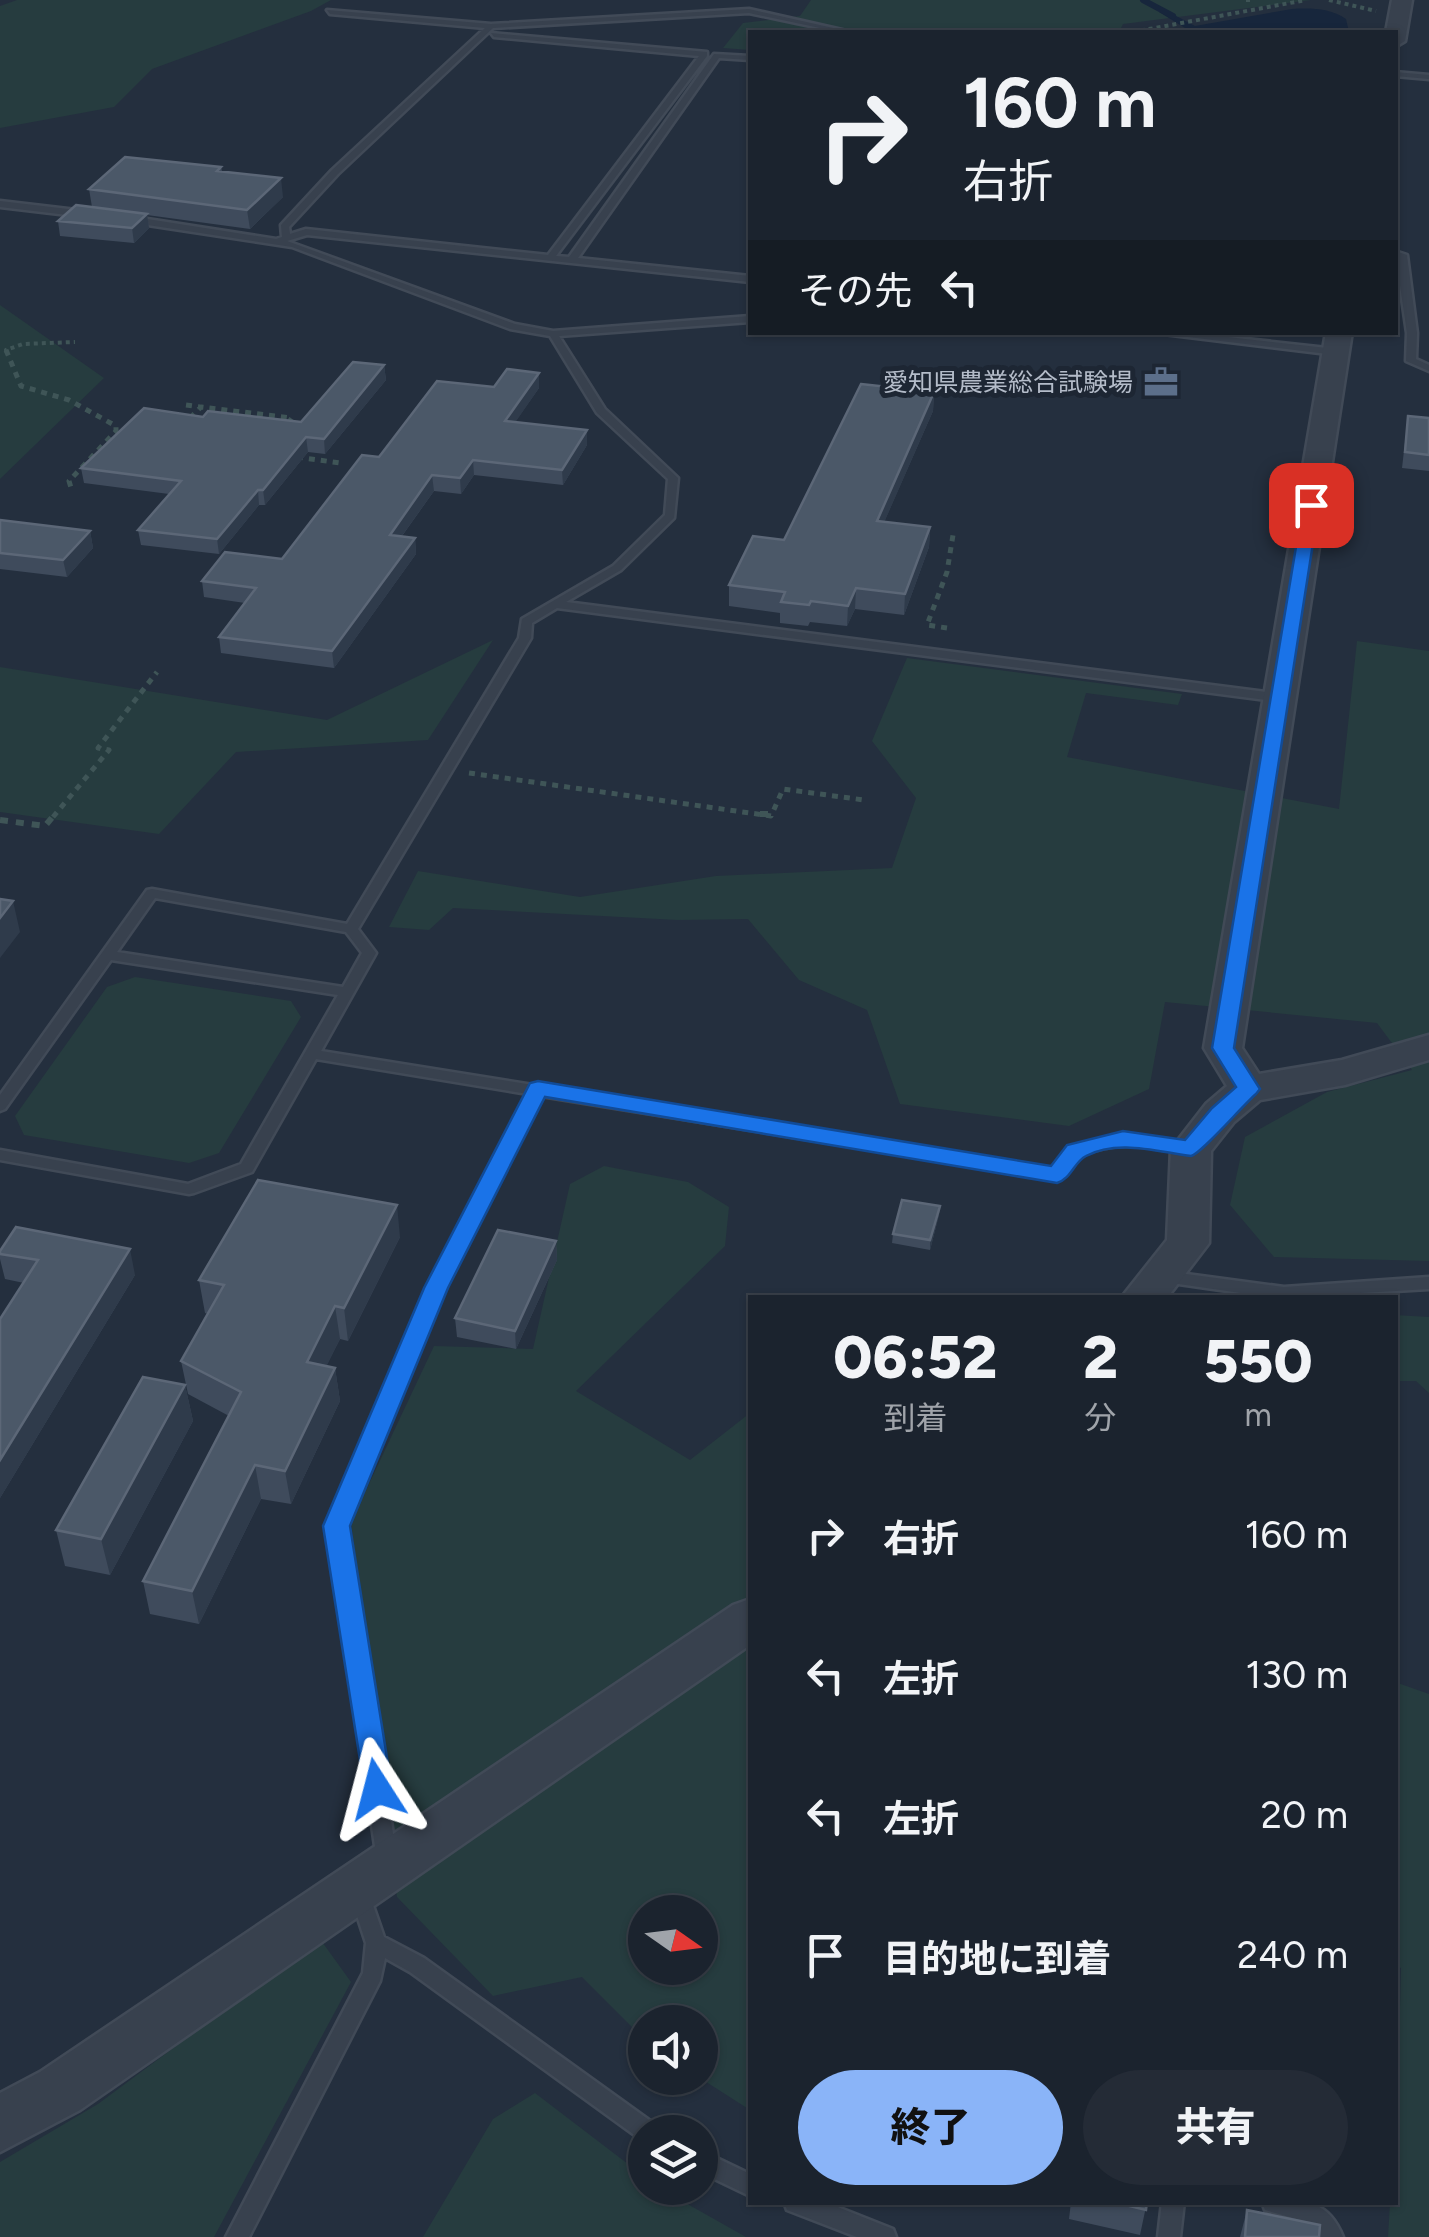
<!DOCTYPE html>
<html lang="ja">
<meta charset="utf-8">
<style>
body{margin:0;font-family:Figtree,"Noto Sans JP",sans-serif;background:#242b36;color:#f1f3f6;height:100vh;display:flex;flex-direction:column;font-size:38px;white-space:nowrap}
*{box-sizing:border-box;margin:0}
p{font-size:32px;color:#a0a4aa}
.icon{flex:none;width:55px;height:55px;fill:none;stroke:currentColor;stroke-width:2;stroke-linecap:round;stroke-linejoin:round}
.map{position:relative;flex:1;overflow:hidden}
.side{position:absolute;left:748px;top:1295px;width:650px;height:910px;display:flex;flex-direction:column;background:#1b232e;border-radius:0px;box-shadow:0 2px 8px #0004,0 0 0 2px #39404a}
.side>*{flex:none}
.hud{position:absolute;left:748px;top:30px;width:650px;height:305px;border-radius:0px;box-shadow:0 2px 8px #0004,0 0 0 2px #39404a;background:#1b232e;color:#f1f3f6;overflow:hidden}
.needle{width:65px;rotate:104deg}
.fabs{position:absolute;left:628px;top:1895px;display:grid;gap:20px}
.fabs a{display:grid;place-items:center;width:90px;height:90px;border-radius:50%;background:#1b232e;box-shadow:0 2px 8px #0004,0 0 0 2px #39404a;font-size:50px}
.pin{position:absolute;display:grid;place-items:center;width:85px;height:85px;color:#fff;margin:-42px;border-radius:20px;box-shadow:0 5px 15px #0006}
.me{position:absolute;width:110px;margin:-55px;rotate:351deg;stroke-linejoin:round;filter:drop-shadow(0 0 8px #0008)}
.turn{display:flex;align-items:center;gap:35px;height:210px;padding:0 50px;font-size:45px}
.turn .icon{width:130px;height:130px;stroke-width:2.5}
.turn b{display:block;font-size:70px;line-height:85px}
.then{display:flex;align-items:center;height:95px;padding:0 50px;background:#0003;gap:20px;font-size:38px}
.eta{display:flex;justify-content:space-evenly;align-items:center;height:170px;text-align:center}
.eta b{font-size:60px;font-weight:800;line-height:70px}
.primary-button{display:flex;gap:20px;margin-top:auto;padding:20px 50px}
.primary-button a{flex:1;height:115px;border-radius:60px;background:#8ab4f8;color:#111;font-size:40px;font-weight:800;line-height:115px;text-align:center}
.primary-button a+a{background:#242b36;color:#f1f3f6}
ul{padding:0;list-style:none}
li{display:flex;align-items:center;gap:30px;height:140px;padding:0 50px}
li div{flex:1}
li b{display:block;font-size:38px}
li em{font-style:normal}
.map>svg:first-child{display:block}
.green{fill:#263c3f;fill-rule:evenodd}
.water{fill:#17263c}
.lines{fill:none;stroke-linecap:round;stroke-linejoin:round}
.stream{stroke:#17263c;stroke-width:6}
.service-casing{stroke:#414a57;stroke-width:5}
.tertiary-casing{stroke:#414a57;stroke-width:5}
.path-far2{stroke:#3f5557;stroke-width:4;stroke-dasharray:4 4;stroke-linecap:butt}
.path-far1{stroke:#3f5557;stroke-width:5;stroke-dasharray:6 6;stroke-linecap:butt}
.path{stroke:#3f5557;stroke-width:6;stroke-dasharray:8 8;stroke-linecap:butt}
.service{fill:#38414e;fill-rule:evenodd}
.tertiary{fill:#38414e;fill-rule:evenodd}
.wall{fill:#3f4b5c}
.shaded-wall{fill:#2f3b4b}
.building{fill:#4b5868;stroke:#5c6777;stroke-width:2.5}
.route{fill:#1a73e8;stroke:#114b97;stroke-width:2.5}
.labels{text-anchor:middle;dominant-baseline:central;stroke-width:10;stroke-linejoin:round;paint-order:stroke}
.far-poi-label{font-size:25px;fill:#b4bcc9;stroke:#1d2633;text-anchor:end}
</style>
<div class="map">
<svg width="1429" height="2237" viewBox="0 0 1429 2237">
<rect width="100%" height="100%" fill="#242f3e"/>
<path class="green" d="M17 0H331L311 11 152 69 114 107 0 128V6Z
M811 0H1311L1123 24 1119 32H750V50L723 48 743 23 800 16Z
M0 305 104 378 0 479Z
M493 640 428 740 236 752 159 834 0 812V667L327 720Z
M1357 641 1429 651V1261L1274 1257 1230 1205 1245 1137 1327 1092 1412 1070 1377 1023 1165 1002 1149 1089 1069 1126 900 1104 867 1010 799 980 748 919 678 920 453 908 429 930 389 927 418 871 580 897 716 876 892 868 916 798 872 741 907 658 1182 694 1178 705 1086 693 1067 757 1339 809Z
M135 977 291 1001 301 1017 219 1153 189 1163 24 1135 15 1116 107 987Z
M604 1166 688 1182 729 1207 725 1246 576 1391 690 1460 750 1413V2110L700 2078V2022H645V2040L582 1977 493 1996 397 1897 351 1522 434 1346 533 1349 570 1184ZM645 1912H700V1968H645Z
M1395 1315 1429 1317V1393L1416 1381H1395Z
M1395 1682 1429 1694V2237H1388L1390 2203 1395 2202 1401 1968 1395 1966Z
M320 1939 351 1982 214 2237H0V2162L98 2104Z
M535 2093 645 2177V2188H659L746 2237H423L493 2119Z"/>
<path class="water" d="M1292 9C1311 8 1330 8 1346 19L1349 32H1158L1185 28 1159 12 1165 10 1195 26Z"/>
<g class="lines">
<path class="stream" d="M1143 0 1173 16"/>
<g class="service-casing">
<path id="service" d="M749 9 851 32H839L749 13 493 28 338 174 289 227 290 234 306 229 548 255 699 56 494 37 491 33 707 52V56L556 256 569 257 714 54 750 56V60L719 58 578 258 750 276V282L307 235 287 241 515 324 553 331 750 316V322L559 336 605 409 678 478 674 518 621 570 566 602 1281 694 1287 698 1281 702 557 608 532 623 531 638 358 929 376 953 321 1051 533 1085 538 1083 545 1087 1053 1169 1071 1147 1123 1134 1189 1144 1197 1149 1189 1154C1154 1149 1120 1139 1086 1154 1074 1159 1069 1174 1057 1180L541 1096 444 1289 346 1526 397 1860 394 1866 387 1869 380 1866 377 1860 328 1526 428 1289 528 1094 316 1059 252 1172 194 1193 189 1194 0 1160V1150L188 1184 241 1164 338 995 111 960 5 1109 0 1111V1095L147 890 152 889 347 924 519 638 522 619 613 566 665 515 668 479 597 413 550 336 510 329 292 247 128 222 124 219 128 216 276 239 282 237 281 225 332 170 485 28 330 14 327 10 491 24ZM155 898 346 932 362 953 343 987 117 952Z
M1395 72 1429 75V79L1395 76Z
M0 201 85 211 89 214 85 217 0 207Z
M1395 251 1407 255 1417 333 1416 359 1429 365V371L1406 361 1407 333Z
M1147 332H1183L1336 349 1341 352 1336 355Z
M1164 1271 1284 1287 1429 1277V1289L1275 1298 1158 1281 1156 1277 1158 1273Z
M360 1885 367 1888 384 1937 424 1958 656 2125 659 2132H645V2141L640 2139 410 1972 385 1958 380 1981 249 2237H226L363 1973 366 1943 350 1894 353 1888Z
M700 2150 750 2174V2196L700 2172Z
M784 2202H825L893 2229 896 2237H857L787 2210Z
M1162 2202H1184L1180 2237H1158Z
M1262 2202C1300 2202 1326 2195 1343 2237H1320L1300 2220 1265 2210Z"/>
</g>
<g class="tertiary-casing">
<path id="tertiary" d="M1392 0H1412L1405 41 1395 47V32H1386Z
M1326 332H1352L1242 1048 1259 1074 1342 1060 1429 1035V1060L1345 1085 1260 1100 1234 1122 1211 1151 1209 1243 1167 1298H1121L1167 1240 1171 1149 1206 1104 1227 1086 1204 1048Z
M750 1599V1645L80 2110 0 2152V2093L40 2072 733 1605Z"/>
</g>
<path class="path-far2" d="M1246 0H1252
M1329 0 1376 11
M1133 32 1306 0
M7 353 6 350 23 344 75 342"/>
<path class="path-far1" d="M6 350 21 386 69 400 116 426V431L69 481 72 491
M186 405 200 407
M190 418 201 407 292 418 286 426
M297 457 340 463
M947 628 927 625 947 572 953 535
M469 773 771 816 783 789 864 800
M53 817 109 750 98 748 157 672"/>
<path class="path" d="M760 814H772
M0 820 45 826 55 814"/>
<use href="#service" class="service"/>
<use href="#tertiary" class="tertiary"/>
</g>
<path class="wall" d="M221 167 222 171 283 197 250 229 147 215 149 228 134 243 60 236 58 221 92 207 89 189Z
M384 365 386 380 325 454 308 452 265 505H259L219 554 141 545 138 530 169 494 84 483 81 468 203 417 301 422Z
M539 373V388L515 422 587 430V445L563 485 474 475 461 494 434 491 402 536 415 538 416 554 334 668 221 653 219 637 245 603 204 597 202 581 282 559 379 457 494 387Z
M934 392 933 411 884 522 930 527 929 547 904 615 855 609 847 626 810 622 808 626 780 623V613L729 606V585L784 540Z
M1408 416 1429 418V471L1402 468Z
M0 520 90 531 93 548 67 577 0 569Z
M940 1206 939 1215 930 1250 892 1243 893 1234Z
M400 1237 348 1341 340 1339 326 1366 335 1368 340 1401 291 1504 261 1499 199 1624 150 1614 143 1581 229 1416 188 1394 181 1361 208 1314 205 1313 199 1280Z
M556 1241 557 1260 516 1349 457 1337 455 1318Z
M0 1251 135 1275 0 1498V1319L24 1283 5 1279 0 1259Z
M185 1385 193 1421 110 1575 65 1566 56 1530Z
M1071 2202H1147L1140 2235 1069 2219Z
M1247 2210 1319 2237H1240Z"/>
<path class="shaded-wall" d="M281 178 283 197 250 229 247 210Z
M147 214 149 228 134 243 132 228Z
M384 365 386 380 325 454 324 439Z
M539 373V388L506 436 505 421Z
M934 392 933 411 876 541 877 521Z
M587 430V445L563 485 562 470Z
M306 437 308 452 265 505 263 490Z
M473 460 474 475 461 494 460 478Z
M432 475 434 491 391 551 390 535Z
M258 490 259 505 219 554 217 539Z
M930 527 929 547 904 615 905 594Z
M90 531 93 548 67 577 63 560Z
M415 538 416 554 334 668 332 651Z
M856 588 855 609 847 626 848 606Z
M13 901 20 932 0 958V918Z
M397 1205 400 1237 348 1341 344 1308Z
M940 1206 939 1215 930 1250V1240Z
M556 1241 557 1260 516 1349 515 1331Z
M130 1249 135 1275 0 1498V1460Z
M335 1306 340 1339 312 1396 307 1362Z
M335 1368 340 1401 291 1504 285 1471Z
M185 1385 193 1421 110 1575 101 1539Z
M255 1465 261 1499 199 1624 192 1591Z"/>
<path class="building" d="M125 157 221 167 217 171 281 178 247 210 89 189Z
M76 205 147 214 132 228 58 221Z
M353 362 384 365 324 439 306 437 263 490H258L217 539 138 530 181 481 81 468 144 408 203 417 208 411 301 422Z
M507 369 539 373 505 421 587 430 562 470 473 460 460 478 432 475 390 535 415 538 332 651 219 637 256 588 202 581 225 552 282 559 362 455 379 457 437 381 494 387Z
M861 384 934 392 877 521 930 527 905 594 856 588 848 606 811 601 809 605 781 602 785 592 729 585 753 536 784 540Z
M1408 416 1429 418V455L1405 452Z
M0 520 90 531 63 560 0 553Z
M0 899 13 901 0 918Z
M258 1180 397 1205 344 1308 335 1306 307 1362 335 1368 285 1471 255 1465 192 1591 143 1581 241 1392 181 1361 224 1285 199 1280Z
M902 1200 940 1206 930 1240 893 1234Z
M16 1227 130 1249 0 1460V1319L38 1260 0 1254V1251Z
M498 1230 556 1241 515 1331 455 1318Z
M143 1377 185 1385 101 1539 56 1530Z
M1113 2202H1147L1146 2210Z
M1247 2210 1320 2225 1319 2237H1245Z"/>
<path class="route" d="M1311 500 1319 505 1234 1048 1260 1089 1256 1094C1242 1106 1202 1153 1191 1156 1158 1152 1118 1139 1086 1156 1074 1162 1072 1178 1057 1183L545 1097 448 1288 350 1526 392 1789 387 1798 377 1802 366 1798 323 1526 424 1288 530 1083 538 1081 1051 1166 1067 1145 1123 1131 1185 1140 1212 1108 1236 1087 1212 1048 1303 505Z"/>
<defs>
<g id="office-bare" transform="scale(2.7)"><path d="M-6-3h4V-5.5h4V-3h4V5H-6ZM-1-4.5V-3h2v-1.5ZM-6 0V1H6V0Z" fill="#5c6f8a" stroke="#1d2633" stroke-width="2.5" paint-order="stroke"/></g>
</defs>
<g fill-rule="evenodd">
<use href="#office-bare" x="1161" y="382"/>
</g>
<g class="labels">
<g class="far-poi-label">
<text x="1133" y="382">愛知県農業総合試験場</text>
</g>
</g>
</svg>
<div class="fabs">
<a><svg class="needle" viewBox="-14 -14 28 28"><path d="M0-13l5 13h-10z" fill="#e53935"/><path d="M0 13l5-13h-10z" fill="#a0a4aa"/></svg></a>
<a><svg class="icon" aria-label="sound" viewBox="0 0 24 24"><path d="M4 9h4l5-4v14l-5-4H4zM17 9q2 3 0 6"/></svg></a>
<a><svg class="icon" aria-label="layers" viewBox="0 0 24 24"><path d="M12 4l9 5-9 5-9-5zM3 14l9 5 9-5"/></svg></a>
</div>
<div class="pin" style="left:1311px;top:505px;background:#d93025"><svg class="icon" aria-label="arrive" viewBox="0 0 24 24"><path d="M6 21V4h12l-3 4 3 4H6"/></svg></div>
<svg class="me" style="left:377px;top:1789px" viewBox="-20 -20 40 40"><path d="M0-17L14 15 0 8-14 15z" fill="#1a73e8" stroke="#fff" stroke-width="4"/></svg>
<div class="hud">
<div class="turn"><svg class="icon" aria-label="right" viewBox="0 0 24 24"><path d="M7 20v-9h11M14 6l5 5-5 5"/></svg><div><b>160 m</b>右折</div></div>
<div class="then">その先<svg class="icon" aria-label="left" viewBox="0 0 24 24"><path d="M17 20v-9H6M10 6l-5 5 5 5"/></svg></div>
</div>
<section class="side">
<div class="eta">
<div><b>06:52</b><p>到着</p></div>
<div><b>2</b><p>分</p></div>
<div><b>550</b><p>m</p></div>
</div>
<ul>
<li><svg class="icon" aria-label="right" viewBox="0 0 24 24"><path d="M7 20v-9h11M14 6l5 5-5 5"/></svg><div><b>右折</b></div><em>160 m</em></li>
<li><svg class="icon" aria-label="left" viewBox="0 0 24 24"><path d="M17 20v-9H6M10 6l-5 5 5 5"/></svg><div><b>左折</b></div><em>130 m</em></li>
<li><svg class="icon" aria-label="left" viewBox="0 0 24 24"><path d="M17 20v-9H6M10 6l-5 5 5 5"/></svg><div><b>左折</b></div><em>20 m</em></li>
<li><svg class="icon" aria-label="arrive" viewBox="0 0 24 24"><path d="M6 21V4h12l-3 4 3 4H6"/></svg><div><b>目的地に到着</b></div><em>240 m</em></li>
</ul>
<div class="primary-button"><a>終了</a><a>共有</a></div>
</section>
</div>
